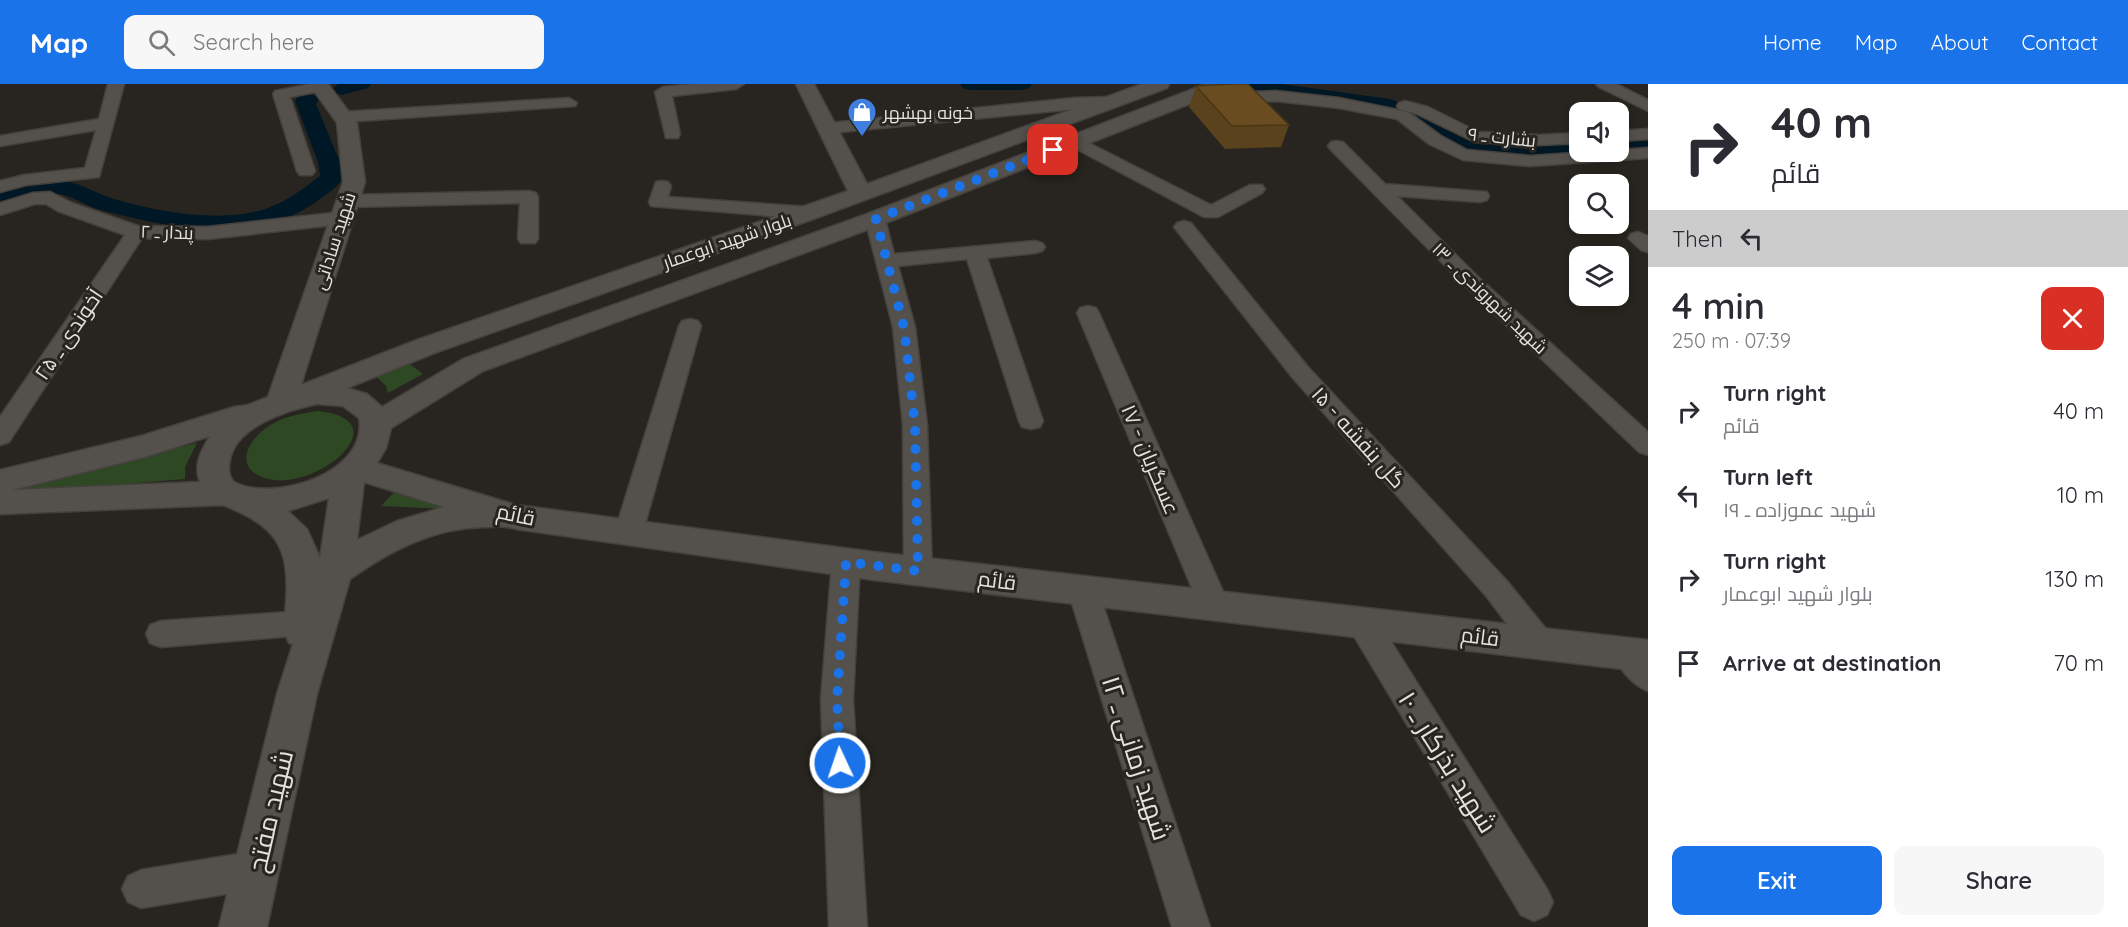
<!DOCTYPE html>
<meta charset="utf-8">
<style>
body{margin:0;font-family:Quicksand,Cairo,sans-serif;background:#f7f7f7;color:#2b2b33;height:100vh;display:flex;flex-direction:column;font-size:22px;white-space:nowrap}
*{box-sizing:border-box;margin:0}
p{font-size:20px;color:#7c7c81}
.icon{flex:none;width:33px;height:33px;fill:none;stroke:currentColor;stroke-width:2;stroke-linecap:round;stroke-linejoin:round}
.map{position:relative;flex:1;overflow:hidden}
.sheet{display:flex;flex-direction:column;background:#fff;width:480px}
.sheet>*{flex:none}
.banner{background:#fff;color:#2b2b33;overflow:hidden}
.controls{position:absolute;left:1569px;top:18px;display:grid;gap:12px}
.controls a{display:grid;place-items:center;width:60px;height:60px;border-radius:12px;background:#fff;box-shadow:0 3px 9px #0003;font-size:30px}
.pin{position:absolute;display:grid;place-items:center;width:51px;height:51px;color:#fff;margin:-26px;border-radius:12px;box-shadow:0 3px 9px #0006}
.me{position:absolute;width:66px;margin:-33px;rotate:357deg;stroke-linejoin:round;filter:drop-shadow(0 0 4px #0008)}
.turn{display:flex;align-items:center;gap:21px;height:126px;padding:0 24px;font-size:27px}
.turn .icon{width:78px;height:78px;stroke-width:2.5}
.turn b{display:block;font-size:42px;line-height:51px}
.then{display:flex;align-items:center;height:57px;padding:0 24px;background:#0003;gap:12px;font-size:22px}
.round{display:grid;place-items:center;flex:none;width:63px;height:63px;border-radius:12px;background:#f7f7f7}
.head{display:flex;align-items:center;justify-content:space-between;height:102px;padding:0 24px}
h1{font-size:36px;font-weight:600;line-height:45px}
.cta{display:flex;gap:12px;margin-top:auto;padding:12px 24px}
.cta a{flex:1;height:69px;border-radius:12px;background:#1a73e8;color:#fff;font-size:24px;font-weight:600;line-height:69px;text-align:center}
.cta a+a{background:#f7f7f7;color:#2b2b33}
ul{padding:0;list-style:none}
li{display:flex;align-items:center;gap:18px;height:84px;padding:0 24px}
li div{flex:1}
li b{display:block;font-size:22px}
li em{font-style:normal}
header{display:flex;align-items:center;gap:36px;box-sizing:border-box;height:84px;padding:0 30px;background:#1a73e8;color:#fff}
header strong{font-size:28px}
nav{display:flex;gap:33px;margin-inline-start:auto;font-size:21px}
.search{width:420px;height:54px;background:#f7f7f7;display:flex;align-items:center;gap:15px;box-sizing:border-box;padding:0 21px;border-radius:12px;color:#7c7c81;font-size:22px}
main{display:flex;flex:1;min-height:0}
.map>svg:first-child{display:block}
.green{fill:#2f4824}
.lines{fill:none;stroke-linecap:round;stroke-linejoin:round}
.canal{fill:#001725;fill-rule:evenodd}
.minor-casing{stroke:#44413d;stroke-width:3}
.tertiary-casing{stroke:#44413d;stroke-width:3}
.minor{fill:#54514c;fill-rule:evenodd}
.tertiary{fill:#54514c;fill-rule:evenodd}
.wall{fill:#5a421c}
.building{fill:#694d20;stroke:#4a3616;stroke-width:1.5}
.route{stroke:#1a73e8;stroke-width:10;stroke-dasharray:0 18}
.labels{text-anchor:middle;dominant-baseline:central;stroke-width:6;stroke-linejoin:round;paint-order:stroke}
.far-poi-label{font-size:18px;fill:#e4e2df;stroke:#282520;text-anchor:start}
.far-street-label{font-size:18px;fill:#e4e2df;stroke:#282520}
.street-label{font-size:21px;fill:#e4e2df;stroke:#282520}
.near-street-label{font-size:26px;fill:#e4e2df;stroke:#282520}
</style>
<header>
<strong>Map</strong>
<div class="search"><svg class="icon" aria-label="search" viewBox="0 0 24 24"><circle cx="10" cy="10" r="6"/><path d="M15 15l6 6"/></svg>Search here</div>
<nav><a>Home</a><a>Map</a><a>About</a><a>Contact</a></nav>
</header>
<main>
<div class="map">
<svg width="1648" height="843" viewBox="0 0 1648 843">
<rect width="100%" height="100%" fill="#282520"/>
<path class="green" d="M406 277 423 290 388 309 386 302 375 291Z
M317 327C399 335 324 402 275 396 238 392 239 364 266 344 281 333 299 330 317 327Z
M197 359 185 383V395L0 410V406Z
M398 404 496 427 381 422Z"/>
<g class="lines">
<path class="canal" d="M338 0H371L368 4 342 11 335 9 332 5Z
M960 0H1032L1029 4 1022 6H970L963 4Z
M1244 0H1281L1390 15 1408 21 1456 49 1481 59 1509 61 1580 55V68H1584L1524 73 1481 72 1450 63 1386 27 1252 8 1245 6 1242 2Z
M309 10 316 12 319 16 316 20 340 78 343 94C338 103 328 109 320 115 257 163 170 144 100 126 86 122 72 111 57 110 37 109 19 118 0 123V108C18 102 39 95 58 96 77 97 93 108 111 114 154 127 221 140 265 125 286 118 303 105 320 92L318 78 295 17 298 13Z
M1648 51V65L1618 66V53Z"/>
<g class="minor-casing">
<path id="minor" d="M108 0H124L99 93 26 101 0 108V97L24 91 85 84 96 46 0 62V52L99 35Z
M311 0H326L328 3 325 6 290 13 315 87 312 91H300L297 87 273 10 275 7Z
M694 0H744L736 5 672 12 680 50 678 54H666L655 8 663 3Z
M1596 0H1616L1648 16V27L1599 3Z
M1276 7 1339 14 1408 28 1441 52 1467 66 1530 72 1648 64V74L1530 82 1463 76 1429 60 1397 35 1339 24 1276 17 1225 19 1217 14 1225 9Z
M1110 13 1118 18 1116 21 830 49 822 44 830 39 1074 14Z
M569 14 577 19 575 22 343 38 335 33 343 28Z
M1405 17 1428 23 1478 48 1539 51 1580 49V59L1539 61 1475 58 1417 30 1399 25 1397 22 1399 19Z
M1648 45V55L1618 57V47Z
M1075 52 1211 121 1250 101H1262L1265 105 1262 109 1218 133H1204L1069 61 1067 57 1069 53Z
M1337 57 1343 58 1385 100 1487 108 1489 112 1487 116 1480 118 1397 112 1476 191 1648 348V371L1639 368 1462 199 1331 66 1328 62 1331 58Z
M662 97 668 98 671 102 668 113 808 123 815 125 817 129 815 133 808 135 651 122 649 118 656 98Z
M529 107 536 109 538 113V155L535 159H521L518 155 520 119 348 123 341 121 339 117 341 113 348 111Z
M50 108 72 119 138 142 208 143 342 128 349 130 352 134 349 138 342 140 208 155 142 154 9 358 0 361V333L125 151 58 127 46 120H35L0 131V119L33 109Z
M875 129 882 131 885 135 894 170 1035 157 1042 159 1045 163 1042 167 1035 169 987 174 1043 337 1040 343 1031 345 1022 343 1019 337 967 175 898 182 915 243 927 341 932 487 928 495 918 498 908 495 904 487 903 341 893 243 865 135 868 131Z
M1184 137 1191 139 1308 283 1507 497 1550 550 1554 559 1550 568 1539 572 1528 568 1487 513 1292 293 1174 143 1177 139Z
M1638 148 1648 152V168L1641 166 1628 154 1631 150Z
M1088 222 1096 224 1099 229 1229 521 1225 529 1214 533 1203 529 1199 521 1077 229 1080 224Z
M690 235 698 237 701 242 643 447 639 454 629 457 619 454 615 447 679 242 682 237Z
M846 467 856 470 860 478 853 615 867 843H829L821 615 832 478 836 470Z
M1083 494 1093 498 1098 506 1210 843H1172L1068 506 1073 498Z
M1362 526 1373 529 1547 805 1553 818 1547 831 1534 837 1521 831 1351 547 1347 538 1351 529Z
M303 527 314 530 318 539 314 548 303 551 161 563 150 559 146 550 150 541 161 537Z
M1628 557 1639 561 1648 571V607C1632 601 1620 585 1612 570L1617 561Z
M256 767 269 773 275 786 269 799 256 805 141 824 128 818 122 805 128 792 141 786Z"/>
</g>
<g class="tertiary-casing">
<path id="tertiary" d="M309 0H328L357 39 365 98 301 301 417 256 848 107 796 0H814L867 100 1142 0H1169L1167 4 816 134 437 268 347 304 367 310 382 323 463 275 867 130 1206 0H1232L1230 4 883 140 483 287 391 344 386 364 377 379 516 421 874 468 1648 556V588L874 496 516 445C503 441 497 443 484 443 433 444 391 466 350 495L317 610 267 843H219L277 610 293 560 289 559C282 545 285 534 286 519 290 462 276 442 223 421L0 430V386L141 352 234 323 248 321 268 313 343 98 337 39ZM317 320 343 322 359 334C369 389 274 419 234 398 228 391 228 384 230 376 236 342 288 326 317 320ZM210 352C201 367 193 381 200 398L12 406 145 373ZM364 398 444 423 397 437 357 456ZM329 414 320 474 307 445 288 427Z"/>
</g>
<use href="#minor" class="minor"/>
<use href="#tertiary" class="tertiary"/>
</g>
<path class="wall" d="M1196 2 1289 41 1281 63 1225 65 1189 23Z"/>
<path class="building" d="M1230 0H1248L1289 41 1232 42 1196 2Z"/>
<g class="lines">
<path class="route" d="M840 679 837 615 846 478 918 487 915 341 904 243 876 135 1053 66"/>
</g>
<defs>
<g id="shop-pin" transform="scale(1.5)"><path d="M0 17L-7.5 6A9.5 9.5 0 1 1 7.5 6Z" fill="#3f7fe0" stroke="#282520"/><path d="M-5-2.5h2.3a2.7 3.5 0 0 1 5.4 0H5L5.5 6h-11ZM-1.5-2.5h3a1.5 2.3 0 0 0-3 0Z" fill="#fff"/></g>
</defs>
<g fill-rule="evenodd">
<use href="#shop-pin" x="862" y="28"/>
</g>
<g class="labels">
<g class="far-poi-label">
<text x="883" y="28">خونه بهشهر</text>
</g>
<g class="far-street-label">
<text transform="translate(1502 53) rotate(6)">بشارت ـ ۹</text>
<text transform="translate(167 148) rotate(2)">پندار ـ ۲</text>
<text transform="translate(334 157) rotate(-72)">شهید ساداتی</text>
<text transform="translate(727 157) rotate(-19)">بلوار شهید ابوعمار</text>
<text transform="translate(1490 214) rotate(44)">شهید شهروندی ـ ۱۳</text>
</g>
<g class="street-label">
<text transform="translate(68 250) rotate(-56)">آخوندی ـ ۲۵</text>
<text transform="translate(1359 353) rotate(48)">گل بنفشه - ۱۵</text>
<text transform="translate(1151 375) rotate(67)">عسگریان - ۱۷</text>
<text transform="translate(516 430) rotate(12)">قائم</text>
<text transform="translate(997 496) rotate(7)">قائم</text>
<text transform="translate(1480 552) rotate(7)">قائم</text>
</g>
<g class="near-street-label">
<text transform="translate(1137 674) rotate(72)">شهید زمانی ـ ۱۲</text>
<text transform="translate(1448 678) rotate(58)">شهید بذرکار ـ ۱۰</text>
<text transform="translate(270 727) rotate(-77)">شهید مفتح</text>
</g>
</g>
</svg>
<div class="controls">
<a><svg class="icon" aria-label="sound" viewBox="0 0 24 24"><path d="M4 9h4l5-4v14l-5-4H4zM17 9q2 3 0 6"/></svg></a>
<a><svg class="icon" aria-label="search" viewBox="0 0 24 24"><circle cx="10" cy="10" r="6"/><path d="M15 15l6 6"/></svg></a>
<a><svg class="icon" aria-label="layers" viewBox="0 0 24 24"><path d="M12 4l9 5-9 5-9-5zM3 14l9 5 9-5"/></svg></a>
</div>
<div class="pin" style="left:1053px;top:66px;background:#d93025"><svg class="icon" aria-label="arrive" viewBox="0 0 24 24"><path d="M6 21V4h12l-3 4 3 4H6"/></svg></div>
<svg class="me" style="left:840px;top:679px" viewBox="-20 -20 40 40"><circle r="17" fill="#1a73e8" stroke="#fff" stroke-width="3"/><path d="M0-11L8 9 0 5-8 9z" fill="#fff"/></svg>
</div>
<section class="sheet">
<div class="banner">
<div class="turn"><svg class="icon" aria-label="right" viewBox="0 0 24 24"><path d="M7 20v-9h11M14 6l5 5-5 5"/></svg><div><b>40 m</b>قائم</div></div>
<div class="then">Then<svg class="icon" aria-label="left" viewBox="0 0 24 24"><path d="M17 20v-9H6M10 6l-5 5 5 5"/></svg></div>
</div>
<div class="head"><div><h1>4 min</h1><p>250 m · 07:39</p></div><a class="round" style="background:#d93025;color:#fff"><svg class="icon" aria-label="close" viewBox="0 0 24 24"><path d="M6 6l12 12M18 6L6 18"/></svg></a></div>
<ul>
<li><svg class="icon" aria-label="right" viewBox="0 0 24 24"><path d="M7 20v-9h11M14 6l5 5-5 5"/></svg><div><b>Turn right</b><p>قائم</p></div><em>40 m</em></li>
<li><svg class="icon" aria-label="left" viewBox="0 0 24 24"><path d="M17 20v-9H6M10 6l-5 5 5 5"/></svg><div><b>Turn left</b><p>شهید عموزاده ـ ۱۹</p></div><em>10 m</em></li>
<li><svg class="icon" aria-label="right" viewBox="0 0 24 24"><path d="M7 20v-9h11M14 6l5 5-5 5"/></svg><div><b>Turn right</b><p>بلوار شهید ابوعمار</p></div><em>130 m</em></li>
<li><svg class="icon" aria-label="arrive" viewBox="0 0 24 24"><path d="M6 21V4h12l-3 4 3 4H6"/></svg><div><b>Arrive at destination</b></div><em>70 m</em></li>
</ul>
<div class="cta"><a>Exit</a><a>Share</a></div>
</section>
</main>
